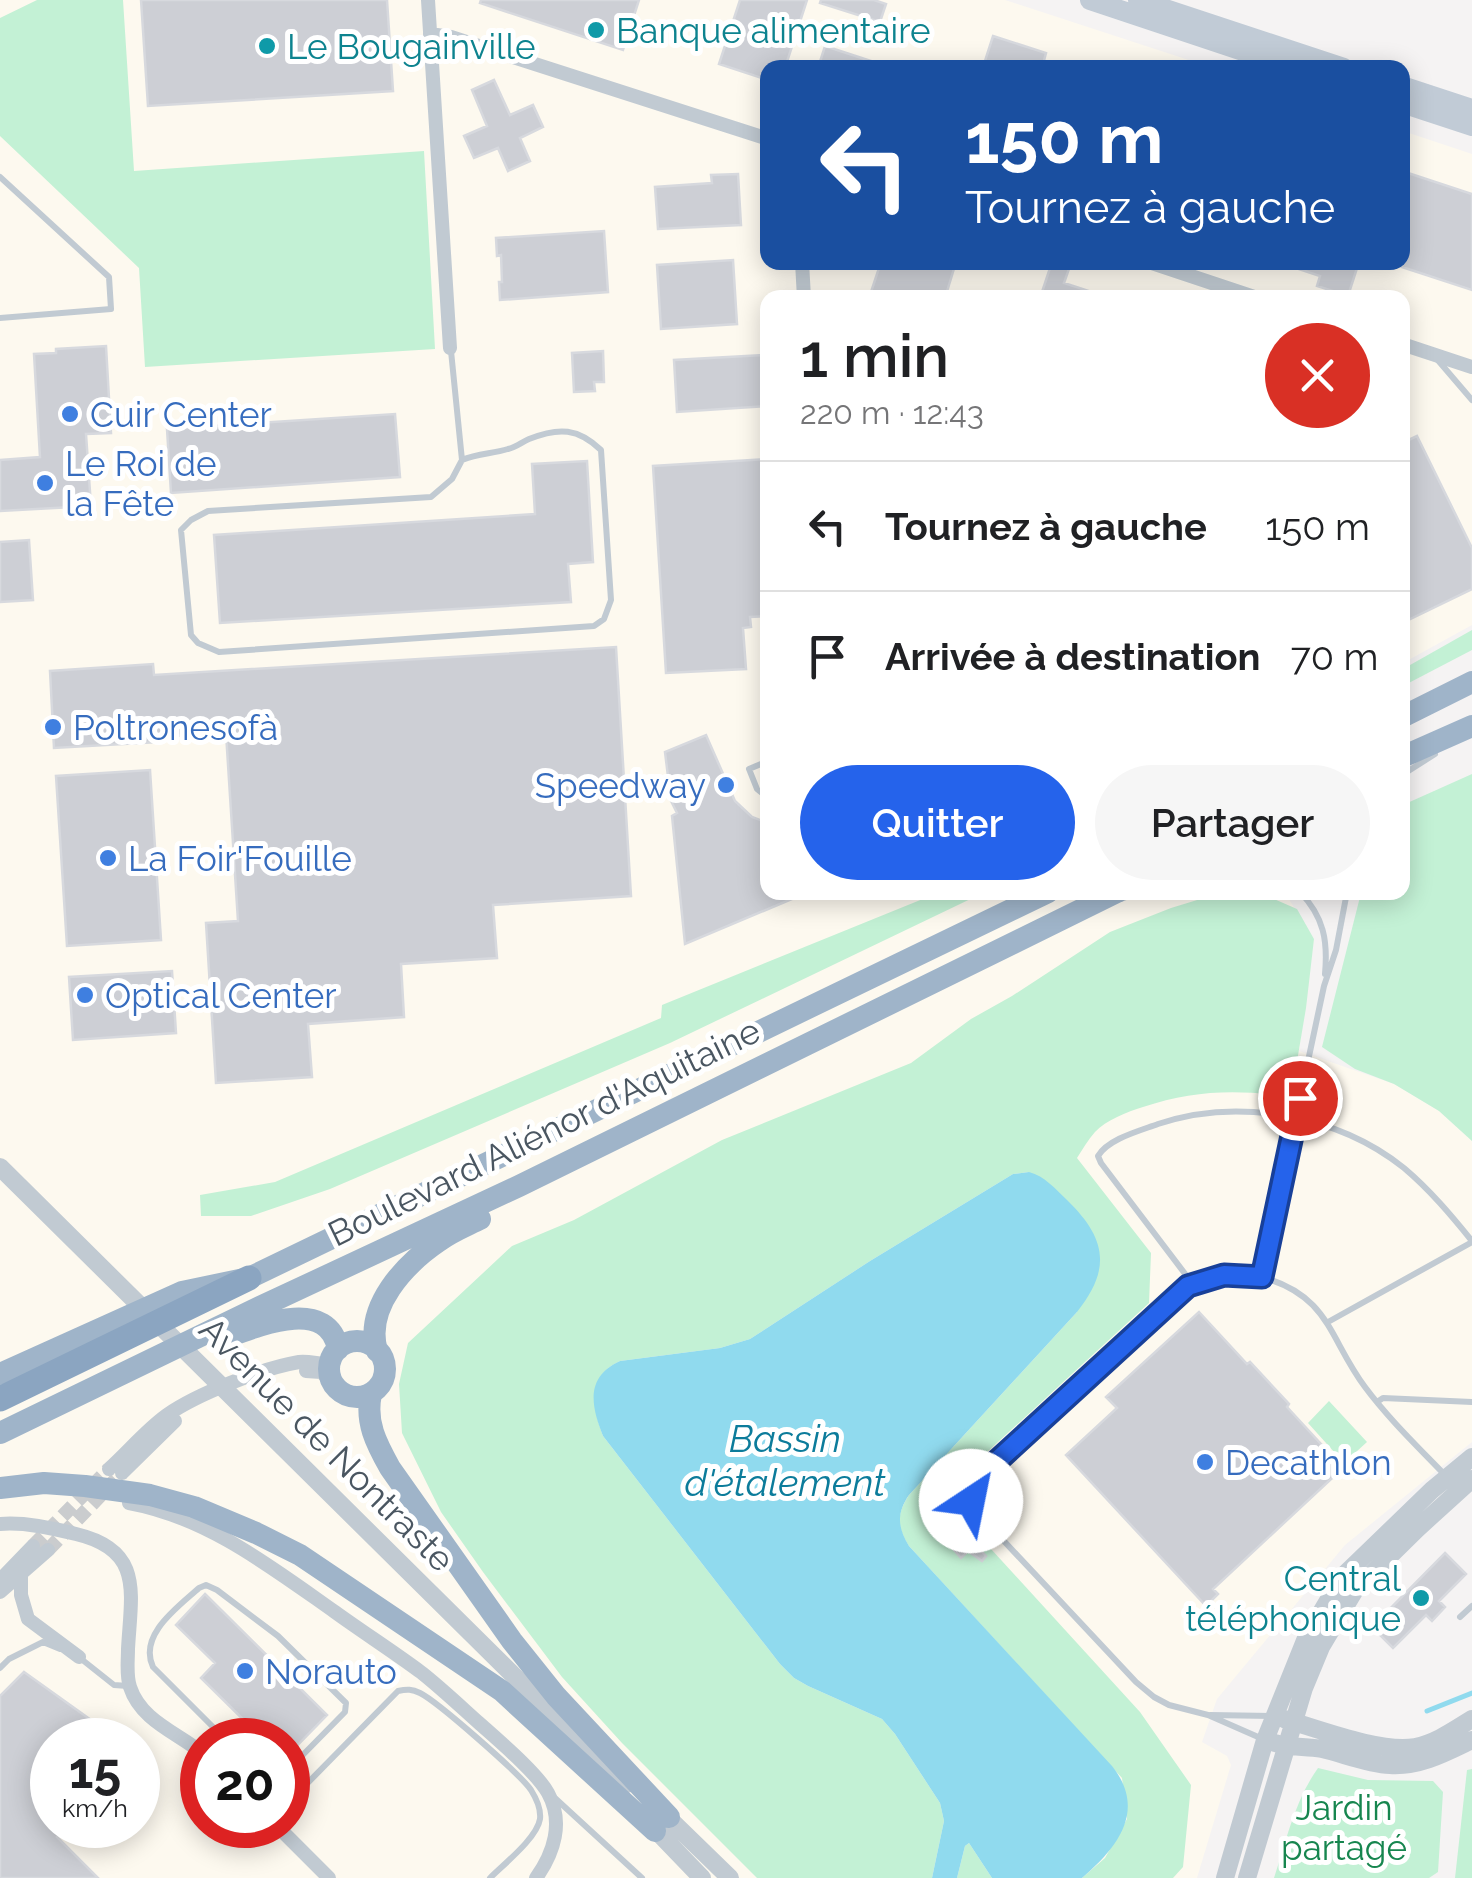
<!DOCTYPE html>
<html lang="fr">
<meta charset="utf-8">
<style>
body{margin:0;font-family:Raleway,sans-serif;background:#f6f6f6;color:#202124;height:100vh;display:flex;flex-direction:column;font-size:38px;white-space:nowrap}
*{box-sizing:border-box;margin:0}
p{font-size:32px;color:#757577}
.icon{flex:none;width:55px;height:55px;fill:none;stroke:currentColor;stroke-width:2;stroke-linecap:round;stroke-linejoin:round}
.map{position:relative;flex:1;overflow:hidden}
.sheet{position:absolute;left:760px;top:290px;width:650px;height:610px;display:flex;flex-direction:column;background:#fff;border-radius:20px;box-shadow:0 5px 25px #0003}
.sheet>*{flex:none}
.guide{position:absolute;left:760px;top:60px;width:650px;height:210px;border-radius:20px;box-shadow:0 5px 25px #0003;background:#1a4fa0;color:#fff;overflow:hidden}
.speed{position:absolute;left:30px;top:1718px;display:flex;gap:20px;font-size:50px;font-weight:700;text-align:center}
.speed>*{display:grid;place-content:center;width:130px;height:130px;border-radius:50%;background:#fff;box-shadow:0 5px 25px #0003;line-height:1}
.speed small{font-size:25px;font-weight:400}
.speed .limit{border:15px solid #d22;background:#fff;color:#111}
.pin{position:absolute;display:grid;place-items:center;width:85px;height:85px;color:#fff;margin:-42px;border:5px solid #fff;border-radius:50%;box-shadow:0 2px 10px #0007}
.me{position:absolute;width:110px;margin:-55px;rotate:34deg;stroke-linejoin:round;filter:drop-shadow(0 0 8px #0008)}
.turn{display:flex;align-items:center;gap:35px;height:210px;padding:0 40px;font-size:45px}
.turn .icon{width:130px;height:130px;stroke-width:2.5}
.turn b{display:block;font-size:70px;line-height:85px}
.round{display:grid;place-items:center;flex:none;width:105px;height:105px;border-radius:52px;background:#f6f6f6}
.overview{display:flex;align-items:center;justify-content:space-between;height:170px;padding:0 40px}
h1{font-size:60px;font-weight:600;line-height:75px}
.primary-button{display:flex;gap:20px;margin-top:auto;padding:20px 40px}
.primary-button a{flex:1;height:115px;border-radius:60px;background:#2563eb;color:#fff;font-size:40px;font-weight:600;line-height:115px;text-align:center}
.primary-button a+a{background:#f6f6f6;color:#202124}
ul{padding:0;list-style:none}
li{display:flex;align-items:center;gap:30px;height:130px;padding:0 40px;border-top:2px solid #e0e0e0}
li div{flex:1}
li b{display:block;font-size:38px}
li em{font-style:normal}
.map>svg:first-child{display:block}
.commercial{fill:#fdf9ef;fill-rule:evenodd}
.green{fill:#c3f1d5}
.water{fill:#90daee}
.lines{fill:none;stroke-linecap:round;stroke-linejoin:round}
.stream{stroke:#90daee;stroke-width:5}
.building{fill:#cdcfd5;stroke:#d7d9de;stroke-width:2.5}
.minor-tunnel{stroke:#caccce;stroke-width:14;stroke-dasharray:14 7;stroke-linecap:butt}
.service{stroke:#c1cad2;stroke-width:6}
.minor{stroke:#c1cad2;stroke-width:14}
.tertiary{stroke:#c1cad2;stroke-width:18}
.secondary{stroke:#c1cbd6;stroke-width:20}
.trunk{stroke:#9fb4c9;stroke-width:22}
.motorway{stroke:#8ba5c1;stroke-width:25}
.route-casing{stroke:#184099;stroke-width:25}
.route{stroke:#2563eb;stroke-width:18}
.culture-dot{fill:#0f9aa8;stroke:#fff;stroke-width:4}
.shop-dot{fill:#3f7fe0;stroke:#fff;stroke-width:4}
.labels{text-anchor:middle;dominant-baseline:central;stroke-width:10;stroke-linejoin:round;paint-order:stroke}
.culture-label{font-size:35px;fill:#0d838f;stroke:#fff;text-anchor:start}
.shop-label{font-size:35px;fill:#366cbe;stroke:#fff;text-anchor:start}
.street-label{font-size:35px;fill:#4a5661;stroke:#fff}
.park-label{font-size:35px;fill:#17864f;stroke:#fff}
.water-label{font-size:38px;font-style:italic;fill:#0c7c9b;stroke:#fff}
</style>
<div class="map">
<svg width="1472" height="1878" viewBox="0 0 1472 1878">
<rect width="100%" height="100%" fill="#f5f3f3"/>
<path class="commercial" d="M0 0H1005L1210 67 768 68V262H1402L1403 131 1472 154V625L1403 663 1402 298H768V892L1285 893 1314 939 1299 1051 1394 1084 1439 1111 1472 1141V1442L1345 1545 1217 1699 1202 1742 1227 1756 1231 1765 1197 1878H0ZM52 1740H138V1825H52ZM202 1740H288V1825H202Z"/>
<path class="green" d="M37 0H123L134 171 424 151 435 349 145 367 139 268 0 136V18Z
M1472 630V650L1403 686V669Z
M1472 774V1141L1439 1111 1394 1084 1355 1069 1322 1047 1361 893 1402 892 1403 809 1405 804Z
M940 892 983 893 670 1043 330 1189 251 1216H201L200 1195 275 1182 661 1018 662 1005Z
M1241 892 1265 895 1297 909 1314 939 1306 1008 1291 1097C1237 1089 1194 1090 1143 1107 1127 1112 1106 1120 1095 1132 1088 1140 1082 1150 1077 1158L1151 1253 1149 1303 961 1476 950 1491 954 1506 970 1526 1140 1712 1191 1785 1183 1867 1173 1878H1082L1105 1858 1127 1819 1122 1778 909 1546C897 1527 896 1515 909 1495L1077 1312 1029 1172 1013 1174 870 1261 750 1339 720 1348 620 1361C587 1376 592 1407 603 1436L780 1664 794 1678 808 1686 882 1719 895 1734 940 1803 944 1821 932 1878H757L622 1743 562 1677 483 1572 441 1512 402 1433 399 1384 408 1343 512 1246 574 1220 722 1140 911 1063 971 1019 1012 996 1110 932 1171 908 1220 893Z
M1329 1401 1367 1442 1344 1463 1308 1423Z
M1318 1768 1368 1780 1433 1781 1443 1792 1438 1872 1429 1878H1274C1286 1841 1295 1800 1318 1768Z
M1472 1769V1878H1455L1467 1770Z
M969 1843 992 1878H957L965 1846Z"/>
<path class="water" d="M1029 1172C1045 1176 1055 1189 1067 1200 1106 1238 1112 1268 1077 1312L909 1495C896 1514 898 1528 909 1546L1112 1766C1147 1810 1118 1847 1082 1878H992L969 1843 965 1846 957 1878H932L944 1821 940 1803 895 1734 882 1719 808 1686 794 1678 780 1664 603 1436C591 1406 585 1377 620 1361L720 1348 750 1339 870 1261 1013 1174Z"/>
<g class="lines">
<path class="stream" d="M1427 1711 1472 1693"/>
</g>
<path class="building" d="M141 0H387L393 91 148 106Z
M481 0H639L623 50 480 3Z
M740 0H807L785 68H768V80L719 64Z
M821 0H874L886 4 880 22 820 3Z
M993 36 1046 53 1042 68H1005L985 61Z
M825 46 883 65V68H818Z
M494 80 510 115 533 105 543 127 520 138 530 161 508 171 498 148 474 158 464 136 487 126 472 90Z
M1408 173 1472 194V290L1402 267V190Z
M738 174 741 225 658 229 655 187 712 183 711 175Z
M604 231 608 292 500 300 499 282H502L501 255 497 256 496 238Z
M733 260 737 324 661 329 657 265Z
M881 262H956L945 298H869Z
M1052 262 1070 266 1064 283 1101 295 1100 298H1040Z
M1287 262H1359L1348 296 1317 286 1320 276 1287 265Z
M106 346 111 433 86 434 91 506 0 511V460L40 457 34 354 56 353V349Z
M603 351 604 382H594L595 391 574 392 572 353Z
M765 355 768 406 677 412 674 360Z
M395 414 400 477 171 493 167 429Z
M1417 436 1472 548V589L1402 623V443Z
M768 459V616L750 617 751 627 743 628 746 669 666 673 653 466Z
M587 461 593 562 568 564 571 602 220 623 214 535 535 514 532 464Z
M29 540 33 600 0 602V542Z
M616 647 631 896 493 905 497 958 401 964 404 1017 308 1024 312 1077 216 1083 206 923 238 921 226 733 158 737V742L54 748 50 671 153 664 154 675Z
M706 735 735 801 752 817 768 823V892L806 893 685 944 672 816 677 813 671 801 665 752Z
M150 770 161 940 67 946 56 776Z
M172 971 176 1033 73 1040 69 977Z
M1199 1312 1247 1364 1250 1362 1289 1404 1287 1407 1343 1468 1213 1589 1218 1594 1206 1606 1066 1455 1117 1408 1106 1397Z
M943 1510 955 1513 958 1520V1526L986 1556 982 1561 968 1551 961 1558 947 1542 951 1539 937 1529 934 1520Z
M1445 1553 1466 1574 1439 1601 1445 1607 1432 1621 1426 1615 1393 1648 1372 1627Z
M205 1594 327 1715 288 1755V1740H264L201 1678 215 1663 176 1625Z
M24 1672 119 1740H52V1825H69L57 1837 98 1878H0V1696Z"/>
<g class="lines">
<path class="minor-tunnel" d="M33 1546 109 1469
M48 1550 122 1473"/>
<path class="service" d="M0 177 109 277 111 309 0 318
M451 351 462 460 452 479 431 497 208 511 191 520 181 530 191 635 198 643 219 652 594 626 604 619 611 600 601 450C578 428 559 427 529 439 522 442 516 447 508 449 492 454 478 453 462 460
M1436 358 1472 400
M768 761 749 769 757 789 768 798
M1402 775 1435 754
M1300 892C1324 917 1328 941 1325 974
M1121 899 1139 892
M1262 1277C1330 1296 1329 1339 1365 1387 1388 1418 1417 1446 1444 1474
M1192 1283 1101 1163 1098 1156C1108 1139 1139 1131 1158 1124 1238 1097 1338 1115 1404 1168 1430 1190 1451 1215 1472 1241
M1328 1322 1472 1242
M1377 1402 1383 1398 1472 1402
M1460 1617 1472 1606
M80 1658 114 1685 128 1686
M0 1668 9 1659 43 1642 60 1649
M1210 1715 1272 1716
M226 1740 153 1667C138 1635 178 1607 199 1588L206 1585 217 1590 278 1636 346 1703 345 1712 288 1770
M1265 1740 1208 1715 1169 1705 1154 1697 1136 1682 973 1508 970 1492 973 1485 1187 1286 1224 1275 1262 1277 1324 986 1336 950 1347 892
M556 1799 642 1878
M288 1803 398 1691C407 1689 412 1689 420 1693 438 1702 520 1774 531 1790 536 1798 541 1810 540 1819 537 1838 504 1864 490 1878"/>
<path class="minor" d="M428 0 450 348
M430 34 451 37 768 139
M802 262 804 298
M1149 262 1257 298
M1402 344 1472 367
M306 1371 321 1372 331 1380
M109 1469C128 1452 146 1430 167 1415 197 1394 263 1368 299 1362 309 1361 319 1364 330 1364
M122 1473 175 1421
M129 1503C207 1517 271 1567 335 1612 364 1633 394 1652 422 1673 442 1689 460 1706 479 1723 498 1740 537 1773 548 1793 564 1822 554 1853 536 1878
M0 1524C25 1522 51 1528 76 1534 144 1550 131 1593 128 1649 128 1662 126 1675 130 1687 141 1721 178 1733 202 1753
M21 1575V1595L28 1619 79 1657
M0 1580 33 1546
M0 1592 48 1550
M276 1825 329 1878"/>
<path class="tertiary" d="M0 1167 607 1768 627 1784
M1284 1719C1319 1729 1380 1753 1415 1747 1436 1743 1454 1730 1472 1719
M1275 1743C1290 1748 1306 1746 1322 1749 1344 1754 1367 1764 1390 1765 1420 1767 1447 1752 1472 1740
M659 1809 730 1878
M650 1824 702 1878
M1225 1878 1265 1740 1306 1638 1342 1577 1432 1490 1472 1457
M1247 1878 1304 1688 1321 1647 1355 1590 1417 1529 1472 1479"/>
<path class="secondary" d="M1090 0 1294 68
M1138 0 1344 68
M1402 86 1472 109
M1402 103 1472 126"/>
<path class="trunk" d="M1402 717 1472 682
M1402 757 1472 726
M222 1339C255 1327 328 1295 338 1349
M329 1369a28 28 0 1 1 56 0a28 28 0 1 1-56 0Z
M377 1351C364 1307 405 1264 439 1241 451 1232 466 1226 480 1219
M0 1374 182 1292 249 1278 1048 892
M371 1394C365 1422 376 1443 390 1468L512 1641 556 1696 669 1817
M0 1433 260 1307 519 1186 1117 892
M0 1488 44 1483 85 1486 150 1495 194 1507 256 1533 300 1555 502 1691 655 1831"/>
<path class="motorway" d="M0 1399 249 1278"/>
</g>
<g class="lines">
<g class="route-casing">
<path id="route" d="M971 1501 970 1492 972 1484 1188 1286 1224 1275 1262 1277 1300 1098"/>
</g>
<use href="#route" class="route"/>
</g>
<g class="culture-dot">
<circle cx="596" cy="30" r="10"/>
<circle cx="267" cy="46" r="10"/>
<circle cx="1421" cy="1598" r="10"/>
</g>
<g class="shop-dot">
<circle cx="70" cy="414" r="10"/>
<circle cx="45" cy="483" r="10"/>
<circle cx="53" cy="727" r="10"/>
<circle cx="726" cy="785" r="10"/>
<circle cx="108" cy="858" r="10"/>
<circle cx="85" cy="995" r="10"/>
<circle cx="1205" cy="1462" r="10"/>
<circle cx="245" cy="1671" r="10"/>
</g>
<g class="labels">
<g class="culture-label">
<text x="616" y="30">Banque alimentaire</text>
<text x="287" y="46">Le Bougainville</text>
<text x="1401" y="1578" text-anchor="end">Central<tspan x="1401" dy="40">téléphonique</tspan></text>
</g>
<g class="shop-label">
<text x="90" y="414">Cuir Center</text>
<text x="65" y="463">Le Roi de<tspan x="65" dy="40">la Fête</tspan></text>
<text x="73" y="727">Poltronesofà</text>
<text x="706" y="785" text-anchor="end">Speedway</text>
<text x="128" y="858">La Foir'Fouille</text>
<text x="105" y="995">Optical Center</text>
<text x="1225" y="1462">Decathlon</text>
<text x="265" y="1671">Norauto</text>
</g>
<g class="street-label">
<text transform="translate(544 1132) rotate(-26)">Boulevard Aliénor d'Aquitaine</text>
<text transform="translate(327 1444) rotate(45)">Avenue de Nontraste</text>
</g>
<g class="park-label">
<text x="1344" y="1807">Jardin<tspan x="1344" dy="40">partagé</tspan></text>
</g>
<g class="water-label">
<text x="785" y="1438">Bassin<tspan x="785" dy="44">d'étalement</tspan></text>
</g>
</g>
</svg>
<div class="speed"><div>15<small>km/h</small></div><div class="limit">20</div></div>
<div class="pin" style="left:1300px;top:1098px;background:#d93025"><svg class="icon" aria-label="arrive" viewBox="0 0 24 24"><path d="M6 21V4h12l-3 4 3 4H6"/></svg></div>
<svg class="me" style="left:971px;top:1501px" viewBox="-20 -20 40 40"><circle r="19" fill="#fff"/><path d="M0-13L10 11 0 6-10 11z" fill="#2563eb"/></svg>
<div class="guide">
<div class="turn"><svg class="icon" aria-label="left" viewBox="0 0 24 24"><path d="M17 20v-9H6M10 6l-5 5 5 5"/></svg><div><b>150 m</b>Tournez à gauche</div></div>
</div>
<section class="sheet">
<div class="overview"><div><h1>1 min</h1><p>220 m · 12:43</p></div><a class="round" style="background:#d93025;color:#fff"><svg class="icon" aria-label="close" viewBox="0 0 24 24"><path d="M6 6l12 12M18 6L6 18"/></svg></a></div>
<ul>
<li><svg class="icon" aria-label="left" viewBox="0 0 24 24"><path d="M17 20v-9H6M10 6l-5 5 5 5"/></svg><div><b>Tournez à gauche</b></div><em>150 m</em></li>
<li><svg class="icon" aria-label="arrive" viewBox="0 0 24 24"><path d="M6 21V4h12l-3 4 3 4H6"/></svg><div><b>Arrivée à destination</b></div><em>70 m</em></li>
</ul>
<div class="primary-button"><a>Quitter</a><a>Partager</a></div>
</section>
</div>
